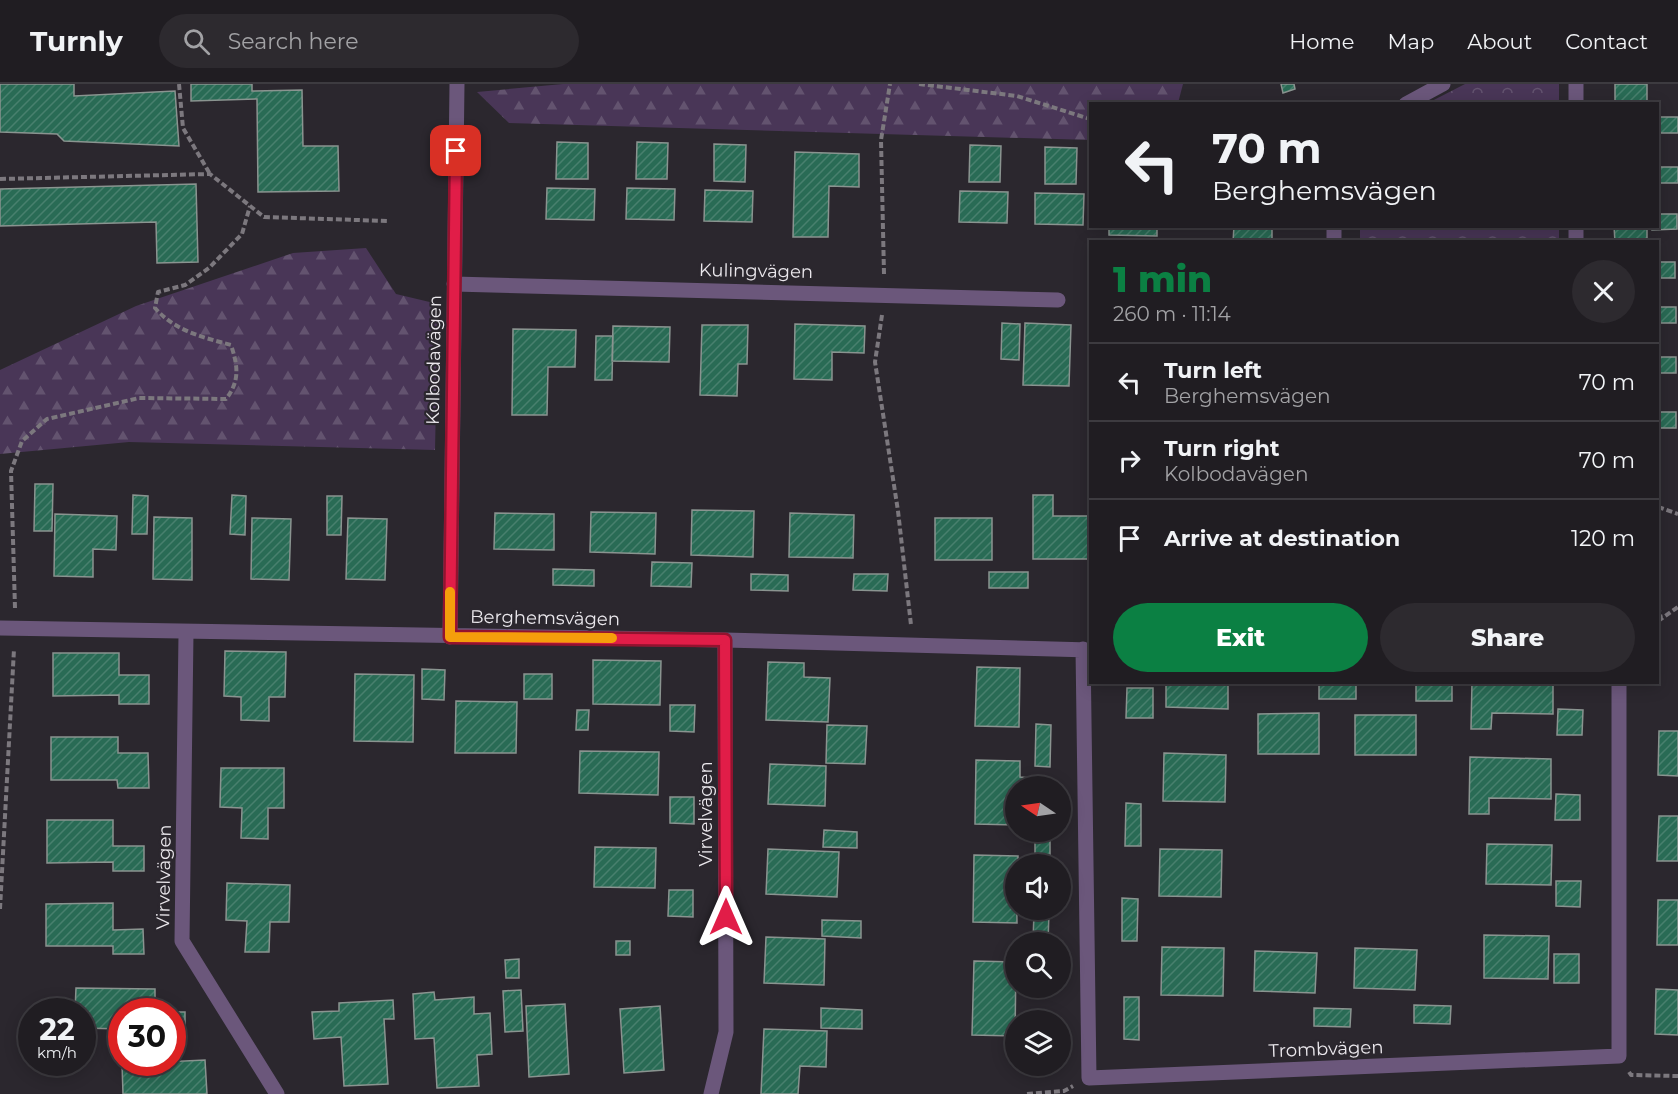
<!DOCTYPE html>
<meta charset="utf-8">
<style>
body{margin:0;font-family:Montserrat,sans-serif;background:#2d2a2f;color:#f1f3f6;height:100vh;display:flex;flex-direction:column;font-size:22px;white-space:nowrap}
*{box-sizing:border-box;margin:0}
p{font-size:20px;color:#a2a2a5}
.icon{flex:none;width:33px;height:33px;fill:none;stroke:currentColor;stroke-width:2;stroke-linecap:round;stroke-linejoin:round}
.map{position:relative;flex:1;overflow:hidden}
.sheet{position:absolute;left:1089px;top:156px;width:570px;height:444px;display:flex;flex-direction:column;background:#201d22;border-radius:0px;box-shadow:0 3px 15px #0003,0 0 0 2px #3d3b40}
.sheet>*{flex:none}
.top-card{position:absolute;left:1089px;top:18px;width:570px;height:126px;border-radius:0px;box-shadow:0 3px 15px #0003,0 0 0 2px #3d3b40;background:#201d22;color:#f1f3f6;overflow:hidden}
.needle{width:39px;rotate:283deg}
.tools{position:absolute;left:1005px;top:692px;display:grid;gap:12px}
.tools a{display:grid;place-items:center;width:66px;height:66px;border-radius:50%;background:#201d22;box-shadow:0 3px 15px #0003,0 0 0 2px #3d3b40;font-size:30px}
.speed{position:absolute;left:18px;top:914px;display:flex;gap:12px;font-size:30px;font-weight:700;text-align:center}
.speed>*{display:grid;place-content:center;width:78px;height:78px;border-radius:50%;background:#201d22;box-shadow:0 3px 15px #0003,0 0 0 2px #3d3b40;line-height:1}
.speed small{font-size:15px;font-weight:400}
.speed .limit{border:9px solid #d22;background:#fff;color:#111}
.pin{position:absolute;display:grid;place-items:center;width:51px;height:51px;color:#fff;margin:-26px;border-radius:12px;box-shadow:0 3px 9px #0006}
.me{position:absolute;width:66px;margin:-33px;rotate:0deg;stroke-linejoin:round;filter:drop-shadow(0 0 4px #0008)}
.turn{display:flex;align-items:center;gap:21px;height:126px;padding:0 24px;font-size:27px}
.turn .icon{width:78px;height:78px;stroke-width:2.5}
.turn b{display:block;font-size:42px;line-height:51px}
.round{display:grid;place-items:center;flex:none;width:63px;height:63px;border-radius:32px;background:#2d2a2f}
.summary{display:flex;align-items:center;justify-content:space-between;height:102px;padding:0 24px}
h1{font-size:36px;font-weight:800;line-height:45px;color:#0b8043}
.primary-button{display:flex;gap:12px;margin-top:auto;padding:12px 24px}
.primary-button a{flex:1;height:69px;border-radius:36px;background:#0b8043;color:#fff;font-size:24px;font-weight:800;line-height:69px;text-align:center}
.primary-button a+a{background:#2d2a2f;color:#f1f3f6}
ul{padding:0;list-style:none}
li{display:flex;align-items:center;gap:18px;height:78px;padding:0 24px;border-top:2px solid #3d3b40}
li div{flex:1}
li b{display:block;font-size:22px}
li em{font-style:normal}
header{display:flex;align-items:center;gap:36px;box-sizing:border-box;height:84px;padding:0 30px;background:#201d22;border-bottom:2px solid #3d3b40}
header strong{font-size:28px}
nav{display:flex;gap:33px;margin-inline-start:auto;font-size:21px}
.search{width:420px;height:54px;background:#2d2a2f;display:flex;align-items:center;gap:15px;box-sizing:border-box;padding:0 21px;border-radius:33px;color:#a2a2a5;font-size:22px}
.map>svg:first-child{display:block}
.forest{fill:url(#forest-firs)}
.park{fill:url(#park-crowns)}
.building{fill:url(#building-hatch);stroke:#8a9490;stroke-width:1.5}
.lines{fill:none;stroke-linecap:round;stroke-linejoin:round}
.path{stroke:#7c787e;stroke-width:4;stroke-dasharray:6 3;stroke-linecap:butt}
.minor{stroke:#6b577b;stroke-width:15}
.route-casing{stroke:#92132f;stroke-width:15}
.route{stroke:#e11d48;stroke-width:10}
.slow{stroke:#f59e0b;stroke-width:10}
.labels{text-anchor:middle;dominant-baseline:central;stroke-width:4.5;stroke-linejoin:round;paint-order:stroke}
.street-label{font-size:18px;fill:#ebe8ed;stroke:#2b272e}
</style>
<header>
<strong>Turnly</strong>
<div class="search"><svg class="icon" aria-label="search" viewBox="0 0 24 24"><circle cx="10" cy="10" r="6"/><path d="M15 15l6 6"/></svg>Search here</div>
<nav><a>Home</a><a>Map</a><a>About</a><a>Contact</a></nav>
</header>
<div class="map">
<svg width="1678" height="1010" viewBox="0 0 1678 1010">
<defs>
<pattern id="forest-firs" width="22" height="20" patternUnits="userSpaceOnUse" patternTransform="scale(1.5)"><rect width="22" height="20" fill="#493657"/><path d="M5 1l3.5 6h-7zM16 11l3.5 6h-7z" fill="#63536f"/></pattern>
<pattern id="park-crowns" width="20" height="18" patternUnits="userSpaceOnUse" patternTransform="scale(1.5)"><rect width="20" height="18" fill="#493657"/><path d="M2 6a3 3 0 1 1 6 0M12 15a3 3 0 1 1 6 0" fill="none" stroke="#63536f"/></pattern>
<pattern id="building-hatch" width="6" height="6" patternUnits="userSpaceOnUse" patternTransform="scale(1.5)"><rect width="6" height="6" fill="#296b55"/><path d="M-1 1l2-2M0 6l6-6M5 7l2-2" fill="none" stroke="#48806e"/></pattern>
</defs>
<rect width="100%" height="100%" fill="#2b272e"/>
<path class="forest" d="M563 0H1183L1178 19 1090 20V56L509 39 477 8Z
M366 164 396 210 438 220 435 366 129 358 0 370V286L136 222 293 169Z"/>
<path class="park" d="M1465 0H1559V19H1428Z
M1360 143H1559V157H1360Z"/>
<path class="building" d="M0 0H74V12L175 7 179 62 64 57 57 50 0 48Z
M191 0H252V7L302 6 303 62H338L339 107 258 108 257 15 191 17Z
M1281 0H1294L1295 5 1283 9Z
M1615 0H1647V20H1615Z
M1658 33H1678V49H1658Z
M557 58 588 59V95H556Z
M637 58 668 59 667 95H636Z
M714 60 746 61 745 98 714 97Z
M970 61 1001 62 1000 98H969Z
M1045 63 1077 64 1076 100H1045Z
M795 68 859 70V103L829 102 828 153H793Z
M1658 83H1678V99H1658Z
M196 100 198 178 157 179 156 138 0 142V105Z
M547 104 595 105 594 136 546 135Z
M627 104 675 105 674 136 626 135Z
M705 106 753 107 752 138 704 137Z
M960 107 1008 108 1007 139 959 138Z
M1035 109 1084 110 1083 141 1035 140Z
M1658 130H1677V145L1652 146V142H1658Z
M1109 142H1157V152L1109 151Z
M1234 142H1272V158H1233Z
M1614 142H1647V158H1615Z
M1658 178H1675V194H1658Z
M1658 223H1676V239H1658Z
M1002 239 1020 240 1019 276 1001 275Z
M1025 239 1071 241 1069 302 1023 301Z
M795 240 865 242 864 269 832 268V296L794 295Z
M702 241H748L747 280H738L737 312 700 311Z
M613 242 670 243 669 278 612 277Z
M513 245 576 246 575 283H548L547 331H512Z
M596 252H613L612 296H595Z
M1658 273H1676V289H1658Z
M1658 328H1676V344H1658Z
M35 400H53L52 447H34Z
M133 411 148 412 147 450H132Z
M232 411 246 412 245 451 230 450Z
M1033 411H1053V432H1089L1090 475H1033Z
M327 412H342L341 451H327Z
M692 426 754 427 753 473 691 471Z
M591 428 656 429 655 470 590 468Z
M495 429 554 430V466L494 465Z
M790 429 854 431 853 474 789 473Z
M55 430 117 432 116 466 93 465V493L54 492Z
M154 433 192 434V496L153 495Z
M252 434 291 435 289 496 251 495Z
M348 434 387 435 385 496 346 495Z
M935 434H992V476H935Z
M652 478 692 479 691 503 651 502Z
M553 485 594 486V502L553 501Z
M989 488H1028V504H989Z
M751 490 788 491V507L751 506Z
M854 490H888L887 507 853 506Z
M225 567 286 568 285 613H269V637L241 636V613L224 612Z
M53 569H119V591H149V620H119V611L53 612Z
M593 576 661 577 660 621 593 620Z
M768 578 804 579V593L830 594 828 638 766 636Z
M977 583 1020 584 1019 643 975 642Z
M422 585 445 586 444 616 422 615Z
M355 590 414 591 413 658 354 657Z
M524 590H552V615H524Z
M1166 598H1228V625L1166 623Z
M1319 598H1356V615H1319Z
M1472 598H1553V630L1492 629 1491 645H1471Z
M1416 599H1452V617H1416Z
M1127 604H1153V634H1126Z
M456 617 517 618 516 669H455Z
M670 621H695L694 648 670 647Z
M1558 625 1583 626 1582 651H1557Z
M577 626H589L588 646H576Z
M1319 629V670H1258V630Z
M1355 631H1416V671H1355Z
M1036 640 1051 641 1050 683 1035 682Z
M827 641 867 642 865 680 826 679Z
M1659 647H1678V692L1658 691Z
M51 653H118V669H148L149 704H118L117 696H51Z
M580 667 659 668 658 711 579 709Z
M1164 669 1226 671 1225 718 1163 717Z
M1470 673 1551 675V715L1489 714V730H1469Z
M976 676 1020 677V693L1030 694V702H1016V741L975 740Z
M770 680 826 682 825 722 768 720Z
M221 684H284V724H268V755L241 754 242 724 220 723Z
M1556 710 1580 711V736H1555Z
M670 713H694V740L670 739Z
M1126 719 1141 720V762H1125Z
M1659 732H1678V777H1657Z
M47 736H113V762H144V787H113V778L47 779Z
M824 746 857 748V764L823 763Z
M1035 747H1050V776L1035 775Z
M1487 760 1552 761 1551 801 1486 800Z
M595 763 656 764 655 804 594 803Z
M768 765 839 768 837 813 766 810Z
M1160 765 1222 766 1221 813 1159 812Z
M974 771 1018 772V780H1016L1017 839 973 838Z
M1556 797H1581L1580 823 1556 822Z
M227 799 290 801 289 838H270L269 868H245L247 837 226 836Z
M669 806H693V833L668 832Z
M1122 814 1138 815 1137 857H1122Z
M1658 816H1678V861H1657Z
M113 819V846L143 845 144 870H113V862H46V820Z
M1034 828 1049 829 1048 858H1033Z
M822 836 861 837V854L822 852Z
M1484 851 1549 852 1548 895 1484 894Z
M766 853 825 855 824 901 764 899Z
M616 857H630V871H616Z
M1162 863 1224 864 1223 912 1161 911Z
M1355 864 1417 866 1415 906 1354 904Z
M1255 867 1317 869 1315 909 1254 907Z
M1554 870H1579V899H1554Z
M519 875V894H506L505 876Z
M974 877 1016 878 1015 952 972 951Z
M76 904 155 905V927H122V945L82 944V927H75Z
M1656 905 1678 906V951L1655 950Z
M521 906 523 947 505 948 503 907Z
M434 908 435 916 474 913V930L490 929 492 970 477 971 479 1002 437 1004 434 954 415 955 413 910Z
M1124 913H1139V956L1124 955Z
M393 916 394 935H384L388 1000 344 1002 341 953 314 955 312 928 339 927V919Z
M565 920 569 990 529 993 526 922Z
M1414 921 1451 922 1450 940 1414 939Z
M660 922 664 986 624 989 620 925Z
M821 924 862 926V945L821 944Z
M1314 924 1351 925 1350 943 1314 942Z
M172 928H185V957H172Z
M764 945 827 947 826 983 800 982 798 1010H761Z
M205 976 207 1010H123L122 980Z"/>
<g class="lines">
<path class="path" d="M179 0 183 44 210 90
M919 0 1017 12 1090 35
M0 95 210 90 264 133 388 137
M884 190 881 56 890 0
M882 231 875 278 898 427 911 541
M1658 423 1678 430
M1658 522 1661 534
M15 524 11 387 22 357 47 335 139 314 226 315C240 297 238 282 231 261 202 253 175 247 155 224L158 208 185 201 209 184 242 150 250 122
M1658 537 1678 523
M0 825 14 565
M1629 988 1631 991 1678 992
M1027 1010 1064 1007 1073 1002"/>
<path class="minor" d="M1576 0V20
M1406 20 1443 0
M1576 142V158
M1334 158V142
M454 200 1058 216
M0 544 725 556 1090 566
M186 549 182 857 277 1010
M450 553 457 0
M1083 565 1089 994 1619 972V598
M711 1010 726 948 725 556"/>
</g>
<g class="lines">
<g class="route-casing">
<path id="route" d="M456 67 450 553 725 556 726 833"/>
</g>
<use href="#route" class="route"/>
<path class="slow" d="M450 508V553L612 554"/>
</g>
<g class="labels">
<g class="street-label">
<text transform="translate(756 187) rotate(1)">Kulingvägen</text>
<text transform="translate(434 276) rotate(-89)">Kolbodavägen</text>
<text transform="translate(545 534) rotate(1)">Berghemsvägen</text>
<text transform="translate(706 730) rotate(-90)">Virvelvägen</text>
<text transform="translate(164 793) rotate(-89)">Virvelvägen</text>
<text transform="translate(1326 965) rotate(-2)">Trombvägen</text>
</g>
</g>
</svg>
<div class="tools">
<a><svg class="needle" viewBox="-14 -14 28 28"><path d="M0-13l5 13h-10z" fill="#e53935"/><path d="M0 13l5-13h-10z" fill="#a2a2a5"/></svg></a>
<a><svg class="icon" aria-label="sound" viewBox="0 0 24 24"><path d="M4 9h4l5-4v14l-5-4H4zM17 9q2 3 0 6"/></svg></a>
<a><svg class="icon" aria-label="search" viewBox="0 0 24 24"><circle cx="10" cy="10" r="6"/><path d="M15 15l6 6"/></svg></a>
<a><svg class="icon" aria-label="layers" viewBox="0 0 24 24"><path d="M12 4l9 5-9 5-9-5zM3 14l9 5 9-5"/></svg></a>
</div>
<div class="speed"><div>22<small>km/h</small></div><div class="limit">30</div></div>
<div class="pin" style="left:456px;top:67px;background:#d93025"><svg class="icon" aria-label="arrive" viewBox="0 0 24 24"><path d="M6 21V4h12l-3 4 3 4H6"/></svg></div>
<svg class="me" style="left:726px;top:833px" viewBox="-20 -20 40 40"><path d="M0-17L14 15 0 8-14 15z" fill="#e11d48" stroke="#fff" stroke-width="4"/></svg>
<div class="top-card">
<div class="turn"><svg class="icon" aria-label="left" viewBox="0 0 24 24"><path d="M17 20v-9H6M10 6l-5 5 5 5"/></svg><div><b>70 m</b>Berghemsvägen</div></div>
</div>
<section class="sheet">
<div class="summary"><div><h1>1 min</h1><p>260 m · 11:14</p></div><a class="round"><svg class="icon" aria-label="close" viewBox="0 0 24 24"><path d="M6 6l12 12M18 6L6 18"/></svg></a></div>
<ul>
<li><svg class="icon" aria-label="left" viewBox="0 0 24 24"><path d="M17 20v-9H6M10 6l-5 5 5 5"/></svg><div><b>Turn left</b><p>Berghemsvägen</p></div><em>70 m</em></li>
<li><svg class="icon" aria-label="right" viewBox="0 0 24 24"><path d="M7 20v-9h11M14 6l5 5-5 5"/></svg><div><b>Turn right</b><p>Kolbodavägen</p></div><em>70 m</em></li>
<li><svg class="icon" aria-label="arrive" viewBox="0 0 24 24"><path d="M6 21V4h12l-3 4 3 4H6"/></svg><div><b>Arrive at destination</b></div><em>120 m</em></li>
</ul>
<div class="primary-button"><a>Exit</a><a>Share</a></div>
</section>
</div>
